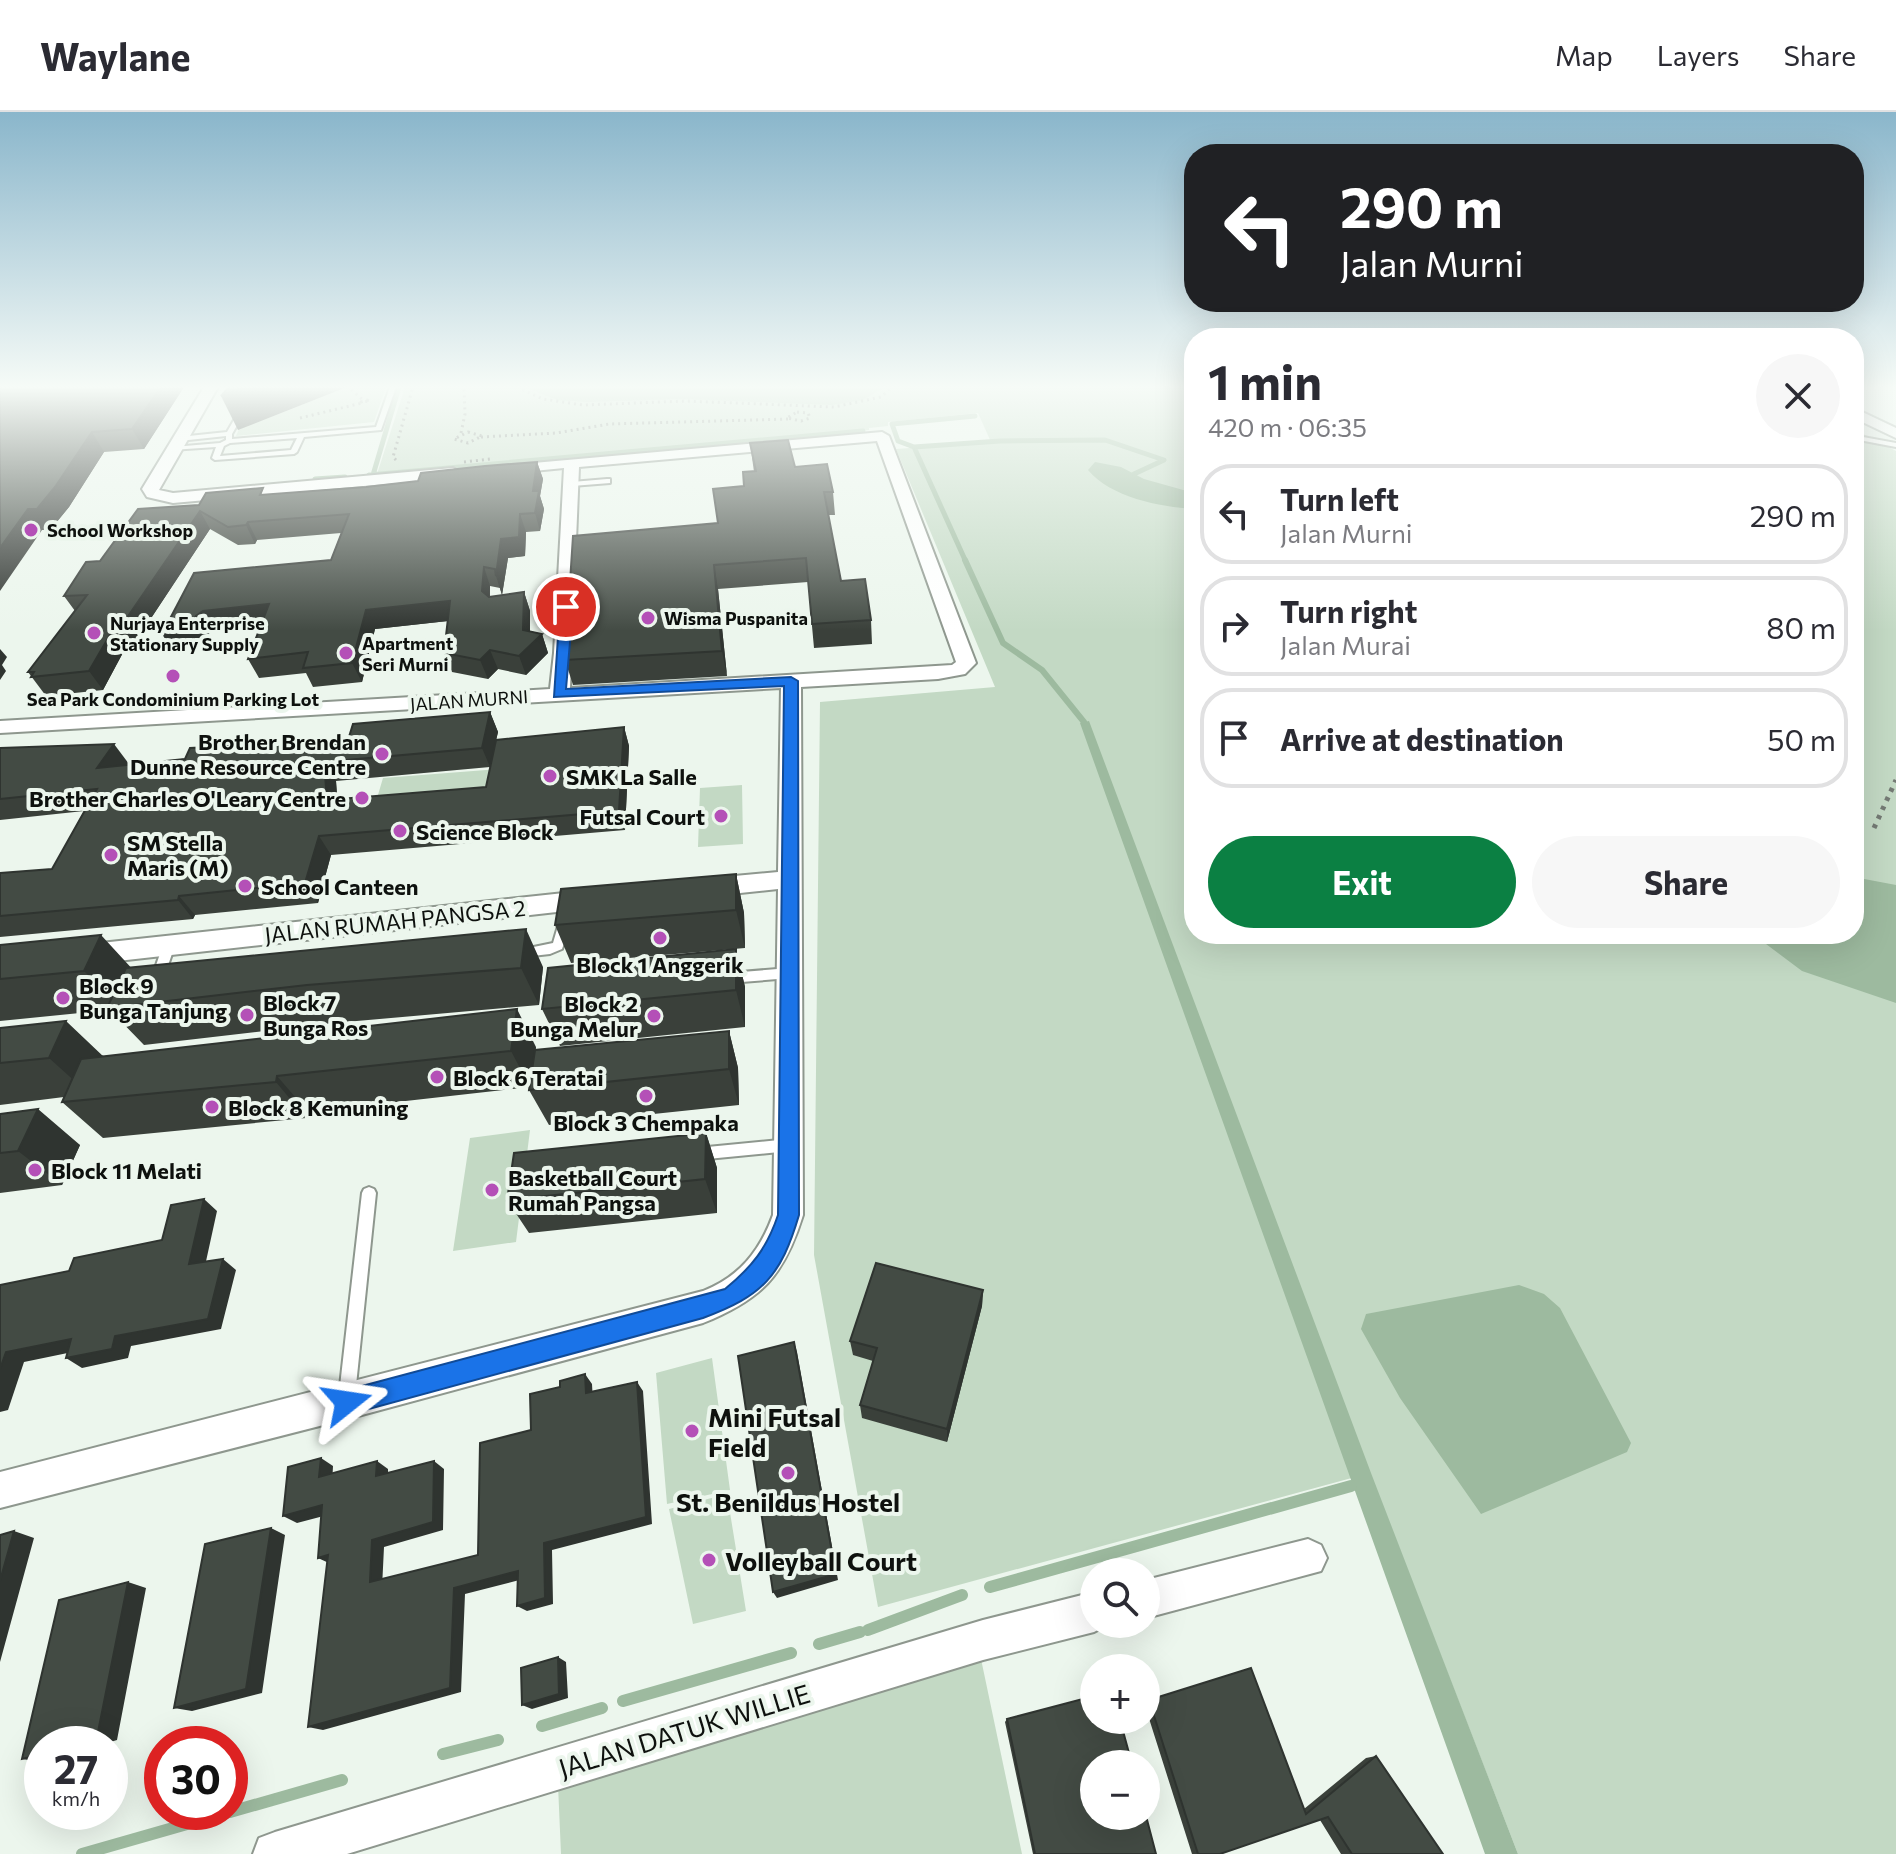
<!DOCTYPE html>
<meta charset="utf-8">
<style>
body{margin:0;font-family:Commissioner,sans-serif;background:#f7f7f7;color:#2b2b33;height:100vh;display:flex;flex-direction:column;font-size:30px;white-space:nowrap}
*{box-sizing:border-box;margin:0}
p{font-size:26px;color:#7c7c81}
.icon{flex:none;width:44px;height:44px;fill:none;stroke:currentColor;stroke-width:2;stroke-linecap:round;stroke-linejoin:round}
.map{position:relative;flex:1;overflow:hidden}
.details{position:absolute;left:1184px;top:216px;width:680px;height:616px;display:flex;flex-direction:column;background:#fff;border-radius:32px;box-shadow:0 8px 32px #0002}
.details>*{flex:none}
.top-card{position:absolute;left:1184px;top:32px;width:680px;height:168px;border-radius:32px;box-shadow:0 8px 32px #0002;background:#202124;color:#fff;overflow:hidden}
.buttons{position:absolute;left:1080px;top:1446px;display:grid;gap:16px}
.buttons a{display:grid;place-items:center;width:80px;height:80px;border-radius:50%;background:#fff;box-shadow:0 8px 32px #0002;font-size:40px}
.speed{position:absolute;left:24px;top:1614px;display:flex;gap:16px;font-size:40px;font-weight:700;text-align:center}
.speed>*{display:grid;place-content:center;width:104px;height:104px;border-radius:50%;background:#fff;box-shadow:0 8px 32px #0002;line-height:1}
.speed small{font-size:20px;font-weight:400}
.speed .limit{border:12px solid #d22;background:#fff;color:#111}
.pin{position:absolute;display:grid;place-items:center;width:68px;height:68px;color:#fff;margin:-34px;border:4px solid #fff;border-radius:50%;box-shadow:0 2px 8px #0007}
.me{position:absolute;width:88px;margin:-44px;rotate:75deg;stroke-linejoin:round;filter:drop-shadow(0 0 6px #0008)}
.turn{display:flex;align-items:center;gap:28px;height:168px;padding:0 24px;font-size:36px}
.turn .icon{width:104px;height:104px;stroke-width:2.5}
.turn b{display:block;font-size:56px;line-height:68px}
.round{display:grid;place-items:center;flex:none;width:84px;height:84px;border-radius:42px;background:#f7f7f7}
.summary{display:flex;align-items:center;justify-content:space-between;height:136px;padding:0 24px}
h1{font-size:48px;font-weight:700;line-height:60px}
.cta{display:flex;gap:16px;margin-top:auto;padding:16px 24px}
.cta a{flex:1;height:92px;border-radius:48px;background:#0b8043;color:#fff;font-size:32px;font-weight:700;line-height:92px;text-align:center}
.cta a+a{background:#f7f7f7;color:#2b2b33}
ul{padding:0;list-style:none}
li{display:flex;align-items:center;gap:24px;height:100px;margin:0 16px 12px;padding:0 8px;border:4px solid #e1e1e2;border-radius:32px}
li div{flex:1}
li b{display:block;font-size:30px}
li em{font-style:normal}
header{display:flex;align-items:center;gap:48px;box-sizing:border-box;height:112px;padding:0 40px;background:#fff;border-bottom:2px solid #e1e1e2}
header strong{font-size:38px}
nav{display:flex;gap:44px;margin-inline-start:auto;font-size:28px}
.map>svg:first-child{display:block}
.green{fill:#c3d9c4}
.water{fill:#9dba9f}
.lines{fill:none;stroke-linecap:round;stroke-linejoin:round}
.stream-far2{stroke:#9dba9f;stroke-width:5}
.stream-far1{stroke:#9dba9f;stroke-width:6}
.stream{stroke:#9dba9f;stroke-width:12}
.service-casing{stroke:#8e978e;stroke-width:4}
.minor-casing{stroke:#8e978e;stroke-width:4}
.path-far1{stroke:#747a74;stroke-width:3;stroke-dasharray:2 4;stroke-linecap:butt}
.path{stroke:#747a74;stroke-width:5;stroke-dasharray:4 6;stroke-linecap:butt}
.service{fill:#fff;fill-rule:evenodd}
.minor{fill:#fff;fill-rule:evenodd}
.wall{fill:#3a403a;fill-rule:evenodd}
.shaded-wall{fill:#2f3430}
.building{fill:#434b44;stroke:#2f3430;stroke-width:2}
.route{fill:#1a73e8;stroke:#114b97;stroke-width:2}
.poi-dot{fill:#b450b7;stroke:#ecf6ed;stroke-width:3}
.labels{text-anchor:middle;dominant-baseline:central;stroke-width:8;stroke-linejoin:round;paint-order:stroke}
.far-poi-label{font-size:18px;font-weight:bold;fill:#0e110e;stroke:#ecf6ed;text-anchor:start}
.far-street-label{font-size:18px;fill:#0e110e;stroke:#ecf6ed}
.poi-label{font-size:22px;font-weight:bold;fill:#0e110e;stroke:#ecf6ed;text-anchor:start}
.street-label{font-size:22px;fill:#0e110e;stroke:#ecf6ed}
.near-poi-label{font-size:26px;font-weight:bold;fill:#0e110e;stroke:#ecf6ed;text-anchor:start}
.near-street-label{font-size:26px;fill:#0e110e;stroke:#ecf6ed}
</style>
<header>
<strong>Waylane</strong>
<nav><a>Map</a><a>Layers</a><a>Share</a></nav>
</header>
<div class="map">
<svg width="1896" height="1742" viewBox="0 0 1896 1742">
<rect width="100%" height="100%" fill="#ecf6ed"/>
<path class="green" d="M347 275H386L374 310 236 324 242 310 266 307Z
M405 275H1194V822H1854V317L1896 339V1742H1518L1370 1361 878 1495 814 1143 820 590 995 575 896 337 991 330 978 301 888 310V314L869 316V318L377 362Z
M499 657 491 693 372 703 383 666Z
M742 673 743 732 698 735 700 676Z
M530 1018 516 1130 453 1139 470 1026Z
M712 1246 730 1378 667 1392 656 1261Z
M727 1382 746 1499 693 1512 669 1397Z
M981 1547 1022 1742H561L558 1673Z"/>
<path class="water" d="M524 275H885L863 288 832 293 682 287 587 290 557 288Z
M1095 350 1121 355 1144 367 1194 381V397C1160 395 1110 385 1088 358Z
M1089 609 1371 1361 1518 1742H1485L1080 611Z
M1859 766 1896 773V891L1802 859 1766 832 1761 822H1854V767Z
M1519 1173 1544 1182 1560 1196 1631 1331 1627 1340 1481 1402 1400 1286 1361 1217 1366 1202Z"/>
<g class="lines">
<path class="stream-far2" d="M914 335 1000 329 1105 328 1164 348 1134 362
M369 363 863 319
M373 363 399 275
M315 367 345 365
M966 450 914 335 898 329 892 312 975 304"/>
<path class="stream-far1" d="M965 448 1003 531 1042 558 1084 610"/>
<path class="stream" d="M990 1475 1351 1374
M868 1518 962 1483
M819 1532 860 1520
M623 1589 791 1541
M542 1614 602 1596
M443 1642 498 1628
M230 1700 342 1668
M82 1742 229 1700"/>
<g class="service-casing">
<path id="service" d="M253 275H259L232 322V327L376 315 390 275H396L381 318 304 325 297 340 294 342 215 348 212 346 216 335 171 338 170 337 173 335 220 331 226 328V324L179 329 176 327 179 325 227 320ZM297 326 291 338 220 344 224 334 230 331Z
M1854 321 1863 325 1896 331V335L1859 328 1854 326Z
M607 367H610V371L572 374 568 372 572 370Z
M564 810 570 814 562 837 550 842 523 845 519 844 517 841 519 838 553 831 558 814Z
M169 829 175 833 163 868 161 871H153L151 868 163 833Z
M790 856 796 861 790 866 729 871 725 869 723 866 725 863 729 861Z
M789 1027 794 1029 796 1033 794 1037 789 1039 697 1048 692 1046 690 1042 692 1038 697 1036Z
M369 1075 374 1077 376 1081 355 1283 353 1289 347 1291 341 1289 339 1283 362 1081 364 1077Z"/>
</g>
<g class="minor-casing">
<path id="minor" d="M204 275H218L159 378 173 381 453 356 461 361 453 366 173 391 147 385 142 377Z
M1854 296 1896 316V326L1854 306Z
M882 320 889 324 976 551 965 562 938 567 801 575 803 1103C784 1164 762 1187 703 1211L347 1307 0 1396V1360L703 1179C739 1165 760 1139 773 1103L778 777 702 785 694 782 690 776 694 770 702 767 778 760 781 576 0 621V609L550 577 554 541 564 356 504 362 496 357 499 354ZM877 329 956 550 952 553 570 576 579 355Z
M592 778 601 781 604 787 601 793 592 796 82 853 73 850 69 843 73 836 82 833Z
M1308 1427 1321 1433 1327 1446 1321 1459 1146 1506V1468Z
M1094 1480V1512H1109L1094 1520 983 1548 347 1742H253L259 1726 275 1720 983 1508Z"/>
</g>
<path class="path-far1" d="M356 275 351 277 363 288
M517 275 543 287 583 293 686 289 834 295 881 285 892 275
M367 288 370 289 361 290Z
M797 300 808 301 810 306 801 309 787 306Z
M300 306 362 291
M468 320 482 324 468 331 454 327Z
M461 321 465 302 464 275
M481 325 556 321 609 312 788 307
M396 348 393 345 413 275
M464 350 490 347"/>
<path class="path" d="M1874 716 1896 668"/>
<use href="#service" class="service"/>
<use href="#minor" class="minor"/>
</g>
<path class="wall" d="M0 275H184L144 337 104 340 69 395 51 417 42 418Z
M750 331 795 355 833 380 835 403H828L841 469 871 508 872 532 814 536 808 470 718 477 727 564 573 573 565 548 718 411 754 360Z
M537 350 543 367 540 384 544 397 540 419 526 420 525 444 508 446 502 483 500 476 490 474V485L524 480 530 499V519L542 522 548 541 526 563 498 557 488 567 452 560 444 541 448 509 375 517 362 570 313 575 306 561 259 566 248 547 261 513 214 518 207 523 200 536 174 541 331 448 341 421 257 428 255 432 238 433 210 417 132 535H126L103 578 46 584 28 560 75 499 64 484 100 449 199 393 266 383 366 375 418 369Z
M490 600 498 620 496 628 624 615 629 634 625 718 331 743 318 791 195 803 193 807 0 825V761L52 757 84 699 0 708V636L129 652 128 653 348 628ZM490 655 486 675 337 687 336 669Z
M736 762 744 801 745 836 571 851 555 813Z
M0 833 131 856 543 855 539 893 334 911 144 933 110 898 0 909Z
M736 837 745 875V915L560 934 542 897Z
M0 916 104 944 536 935 533 951 729 919 738 956 739 993 549 1013 529 978 530 975 308 1000 306 1006 103 1026 62 990 64 985 0 993Z
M0 1002 80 1033 62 1073 0 1081Z
M706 1021 717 1056V1101L529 1121 507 1088Z
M983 1178 982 1194 947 1330 862 1306 860 1293 873 1249 853 1243 850 1229Z
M1149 1588 1304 1697 1366 1646 1376 1644 1443 1742H1341L1320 1708 1220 1742H1192L1146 1597V1591Z
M1007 1607 1156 1742H1033L1005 1610Z"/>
<path class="shaded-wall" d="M161 275H184L144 337 132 317Z
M244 275H347L238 318 221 284Z
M92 320 104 340 69 395 51 417 42 418 0 479V436L28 397Z
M537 350 543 367 540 384 544 397 540 419 535 401 533 379Z
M200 399 210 417 132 535 120 516Z
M520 402 526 420 525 444 508 446 502 483 496 464 501 427Z
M248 410 257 428 255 432 246 413Z
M714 453 718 477 727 564 722 539Z
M484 455 490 474 489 498 482 479Z
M524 480 530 499V533L542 522 548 541 526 563 519 544 523 518Z
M450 489 457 508 375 517 362 570 352 551 366 498Z
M269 492 280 511 214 518 207 523 200 536 174 541 162 522 203 499Z
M114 516 126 535 103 578 89 559Z
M0 537 7 545 2 553 6 559 0 568Z
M490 538 498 557 488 567 480 548Z
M490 600 498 620 490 655 482 636Z
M624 615 629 634 625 718 619 699Z
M114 632 129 652 112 675 97 656Z
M324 650 336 669 339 707 327 688Z
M319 724 331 743 318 791 305 771Z
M736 762 744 801 745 836 736 798Z
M179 784 195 803 193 807 178 788Z
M526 817 543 855 539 893 521 856Z
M101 823 136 861 118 894 84 859Z
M736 837 745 875V915L736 878Z
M517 897 536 935 530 975 511 939Z
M66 909 105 946 89 982 49 946Z
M729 919 738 956 739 993 729 957Z
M277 964 308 1000 306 1006 276 970Z
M38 997 80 1033 62 1073 18 1039Z
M706 1021 717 1056V1101L705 1067Z
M204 1087 217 1099 203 1163 189 1152Z
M223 1147 236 1158 221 1217 131 1234 128 1246 82 1256 66 1246 115 1224Z
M983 1178 982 1194 947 1330V1317Z
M71 1227 87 1237 24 1250 8 1298 0 1300V1257L6 1240Z
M794 1230 797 1240 838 1468 777 1486 773 1480Z
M585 1262 592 1272 593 1291 586 1281Z
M637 1270 643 1279 652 1412 552 1438 553 1492 527 1499 517 1494 544 1431Z
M321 1346 333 1354 332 1373 319 1365Z
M377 1349 388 1357V1372L376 1364Z
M434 1349 444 1357 443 1418 384 1435 382 1476 370 1470 372 1428Z
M322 1393 335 1401 297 1411 283 1404Z
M271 1416 285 1423 262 1581 192 1599 174 1596Z
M14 1419 34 1426 0 1550V1469Z
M328 1443 331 1452 318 1446Z
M518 1459 527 1466 465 1482 461 1580 323 1618 308 1615 454 1476Z
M128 1470 146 1476 117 1628 104 1632H74Z
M558 1545 566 1550 568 1586 532 1597 522 1593Z
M42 1642V1650L22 1647Z"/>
<path class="building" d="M0 275H161L132 317 92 320 55 375 37 397H28L0 436Z
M229 275H244L221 284Z
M788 328 795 355 827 352 833 380H824L841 469 865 467 871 508 812 512 806 446 714 453 722 539 565 548 573 424 718 411 713 377 744 374 743 360 756 359 750 331Z
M537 350 533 379H539L535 401 520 402 519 425 501 427 496 464 495 457 484 455 482 479 489 485 524 480 523 518 542 522 519 544 490 538 480 548 444 541 450 489 366 498 352 551 303 556 308 540 248 547 269 492 203 499 196 504 188 517 162 522 194 461 331 448 349 402 248 410 246 413 228 415 200 399 120 516H114L89 559 31 565 34 560H28L87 483 64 484 86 450 100 449 138 397 199 393 206 381 263 376 260 383 366 375 418 369 421 361 485 354Z
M490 600 482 636 324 650 327 688 486 675 496 628 624 615 619 699 319 724 305 771 179 784 178 788 0 804V761L52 757 97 677 0 687V636L114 632 97 656 185 647 190 636 348 628 353 612Z
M736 762V798L555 813 561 777Z
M526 817 521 856 307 873 107 896 126 856Z
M101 823 84 859 0 867V833Z
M736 837V878L542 897 548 856Z
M517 897 511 939 277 964 276 970 62 990 81 947Z
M66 909 49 946 0 951V916Z
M729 919V957L529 978 535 938Z
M38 997 18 1039 0 1041V1002Z
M706 1021 705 1067 507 1088 514 1041Z
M204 1087 189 1152 223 1147 208 1207 115 1224 112 1237 66 1246 71 1227 6 1240 0 1257V1173L69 1159 74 1146 162 1128 171 1093Z
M876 1151 983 1178 947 1317 860 1293 877 1236 850 1229Z
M794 1230 836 1462 773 1480 738 1244Z
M585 1262 586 1281 637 1270 646 1405 544 1431 545 1486 517 1494 518 1459 454 1476 450 1576 308 1615 328 1443 318 1446 322 1393 283 1404 288 1355 321 1346 319 1365 377 1349 376 1364 434 1349 433 1410 372 1428 370 1470 478 1443 480 1331 531 1318 530 1282 560 1275V1269Z
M271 1416 246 1577 174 1596 205 1432Z
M14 1419 0 1469V1423Z
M128 1470 97 1625 74 1632H42V1642L22 1647 59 1488Z
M558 1545 559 1582 522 1593 521 1556Z
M1251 1556 1306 1702 1376 1644 1443 1742H1352L1328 1705 1220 1742H1198L1149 1588Z
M1094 1584V1608H1120L1132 1652H1094V1704H1146L1156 1742H1035L1007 1607Z"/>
<linearGradient id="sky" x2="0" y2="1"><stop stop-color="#8ab6cb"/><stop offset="0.53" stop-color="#f6fbf7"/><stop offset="1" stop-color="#f6fbf7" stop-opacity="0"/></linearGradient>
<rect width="1896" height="519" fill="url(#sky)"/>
<path class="route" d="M566 491 573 495 566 577 791 565 798 569 799 1103C781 1164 763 1184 703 1206L347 1303 338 1299 334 1290 338 1282 347 1278 725 1177C752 1155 767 1136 778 1103L784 574 554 585 560 495Z"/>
<g class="poi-dot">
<circle cx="31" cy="418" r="8"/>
<circle cx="648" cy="506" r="8"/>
<circle cx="94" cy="521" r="8"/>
<circle cx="346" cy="541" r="8"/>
<circle cx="173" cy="564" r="8"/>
<circle cx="382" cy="642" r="8"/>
<circle cx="550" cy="664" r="8"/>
<circle cx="362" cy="686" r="8"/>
<circle cx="721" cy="704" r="8"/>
<circle cx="400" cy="719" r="8"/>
<circle cx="111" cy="743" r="8"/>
<circle cx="245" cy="774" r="8"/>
<circle cx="660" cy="826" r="8"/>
<circle cx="63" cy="886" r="8"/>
<circle cx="247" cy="903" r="8"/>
<circle cx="654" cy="904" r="8"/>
<circle cx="437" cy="965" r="8"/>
<circle cx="646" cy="984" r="8"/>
<circle cx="212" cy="995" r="8"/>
<circle cx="35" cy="1058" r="8"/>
<circle cx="492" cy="1078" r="8"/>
<circle cx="692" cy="1319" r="8"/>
<circle cx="788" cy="1361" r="8"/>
<circle cx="709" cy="1448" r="8"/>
</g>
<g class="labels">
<g class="far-poi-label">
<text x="47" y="418">School Workshop</text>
<text x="664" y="506">Wisma Puspanita</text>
<text x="110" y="511">Nurjaya Enterprise<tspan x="110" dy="21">Stationary Supply</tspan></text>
<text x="362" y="531">Apartment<tspan x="362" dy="21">Seri Murni</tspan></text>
<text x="173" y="587" text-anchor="middle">Sea Park Condominium Parking Lot</text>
</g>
<g class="far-street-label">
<text transform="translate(469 588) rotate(-4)">JALAN MURNI</text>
</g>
<g class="poi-label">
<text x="366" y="629" text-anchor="end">Brother Brendan<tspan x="366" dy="25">Dunne Resource Centre</tspan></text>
<text x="566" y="664">SMK La Salle</text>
<text x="346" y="686" text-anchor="end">Brother Charles O'Leary Centre</text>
<text x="705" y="704" text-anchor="end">Futsal Court</text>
<text x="416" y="719">Science Block</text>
<text x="127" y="730">SM Stella<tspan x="127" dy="25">Maris (M)</tspan></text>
<text x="261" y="774">School Canteen</text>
<text x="660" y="852" text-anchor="middle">Block 1 Anggerik</text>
<text x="79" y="873">Block 9<tspan x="79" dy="25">Bunga Tanjung</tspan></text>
<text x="263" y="890">Block 7<tspan x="263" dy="25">Bunga Ros</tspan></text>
<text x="638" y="891" text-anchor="end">Block 2<tspan x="638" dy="25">Bunga Melur</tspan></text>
<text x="453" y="965">Block 6 Teratai</text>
<text x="228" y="995">Block 8 Kemuning</text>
<text x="646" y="1010" text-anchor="middle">Block 3 Chempaka</text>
<text x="51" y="1058">Block 11 Melati</text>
<text x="508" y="1065">Basketball Court<tspan x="508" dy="25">Rumah Pangsa</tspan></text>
</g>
<g class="street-label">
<text transform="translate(395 809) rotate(-6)">JALAN RUMAH PANGSA 2</text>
</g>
<g class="near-poi-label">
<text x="708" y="1304">Mini Futsal<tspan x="708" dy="30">Field</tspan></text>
<text x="788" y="1389" text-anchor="middle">St. Benildus Hostel</text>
<text x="725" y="1448">Volleyball Court</text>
</g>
<g class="near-street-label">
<text transform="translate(684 1618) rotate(-17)">JALAN DATUK WILLIE</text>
</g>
</g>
</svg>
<div class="buttons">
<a><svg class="icon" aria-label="search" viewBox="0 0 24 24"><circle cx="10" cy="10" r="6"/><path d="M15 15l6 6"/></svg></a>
<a>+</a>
<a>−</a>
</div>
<div class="speed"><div>27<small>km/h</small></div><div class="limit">30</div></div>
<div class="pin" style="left:566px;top:495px;background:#d93025"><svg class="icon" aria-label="arrive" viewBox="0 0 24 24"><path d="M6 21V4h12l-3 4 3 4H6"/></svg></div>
<svg class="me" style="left:347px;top:1290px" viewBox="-20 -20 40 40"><path d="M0-17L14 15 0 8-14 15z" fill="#1a73e8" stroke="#fff" stroke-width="4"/></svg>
<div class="top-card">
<div class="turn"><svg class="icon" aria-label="left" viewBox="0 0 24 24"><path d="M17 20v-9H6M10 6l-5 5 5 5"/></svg><div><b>290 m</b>Jalan Murni</div></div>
</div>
<section class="details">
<div class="summary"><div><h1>1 min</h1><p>420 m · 06:35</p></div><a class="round"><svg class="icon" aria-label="close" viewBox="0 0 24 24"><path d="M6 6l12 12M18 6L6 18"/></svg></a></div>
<ul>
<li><svg class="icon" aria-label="left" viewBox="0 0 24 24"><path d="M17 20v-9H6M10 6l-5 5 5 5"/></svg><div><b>Turn left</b><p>Jalan Murni</p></div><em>290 m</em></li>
<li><svg class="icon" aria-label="right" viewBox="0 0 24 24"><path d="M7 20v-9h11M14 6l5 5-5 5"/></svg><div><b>Turn right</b><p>Jalan Murai</p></div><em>80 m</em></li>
<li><svg class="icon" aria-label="arrive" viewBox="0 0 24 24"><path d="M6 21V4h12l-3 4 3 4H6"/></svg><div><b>Arrive at destination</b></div><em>50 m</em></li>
</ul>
<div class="cta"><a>Exit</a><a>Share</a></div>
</section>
</div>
